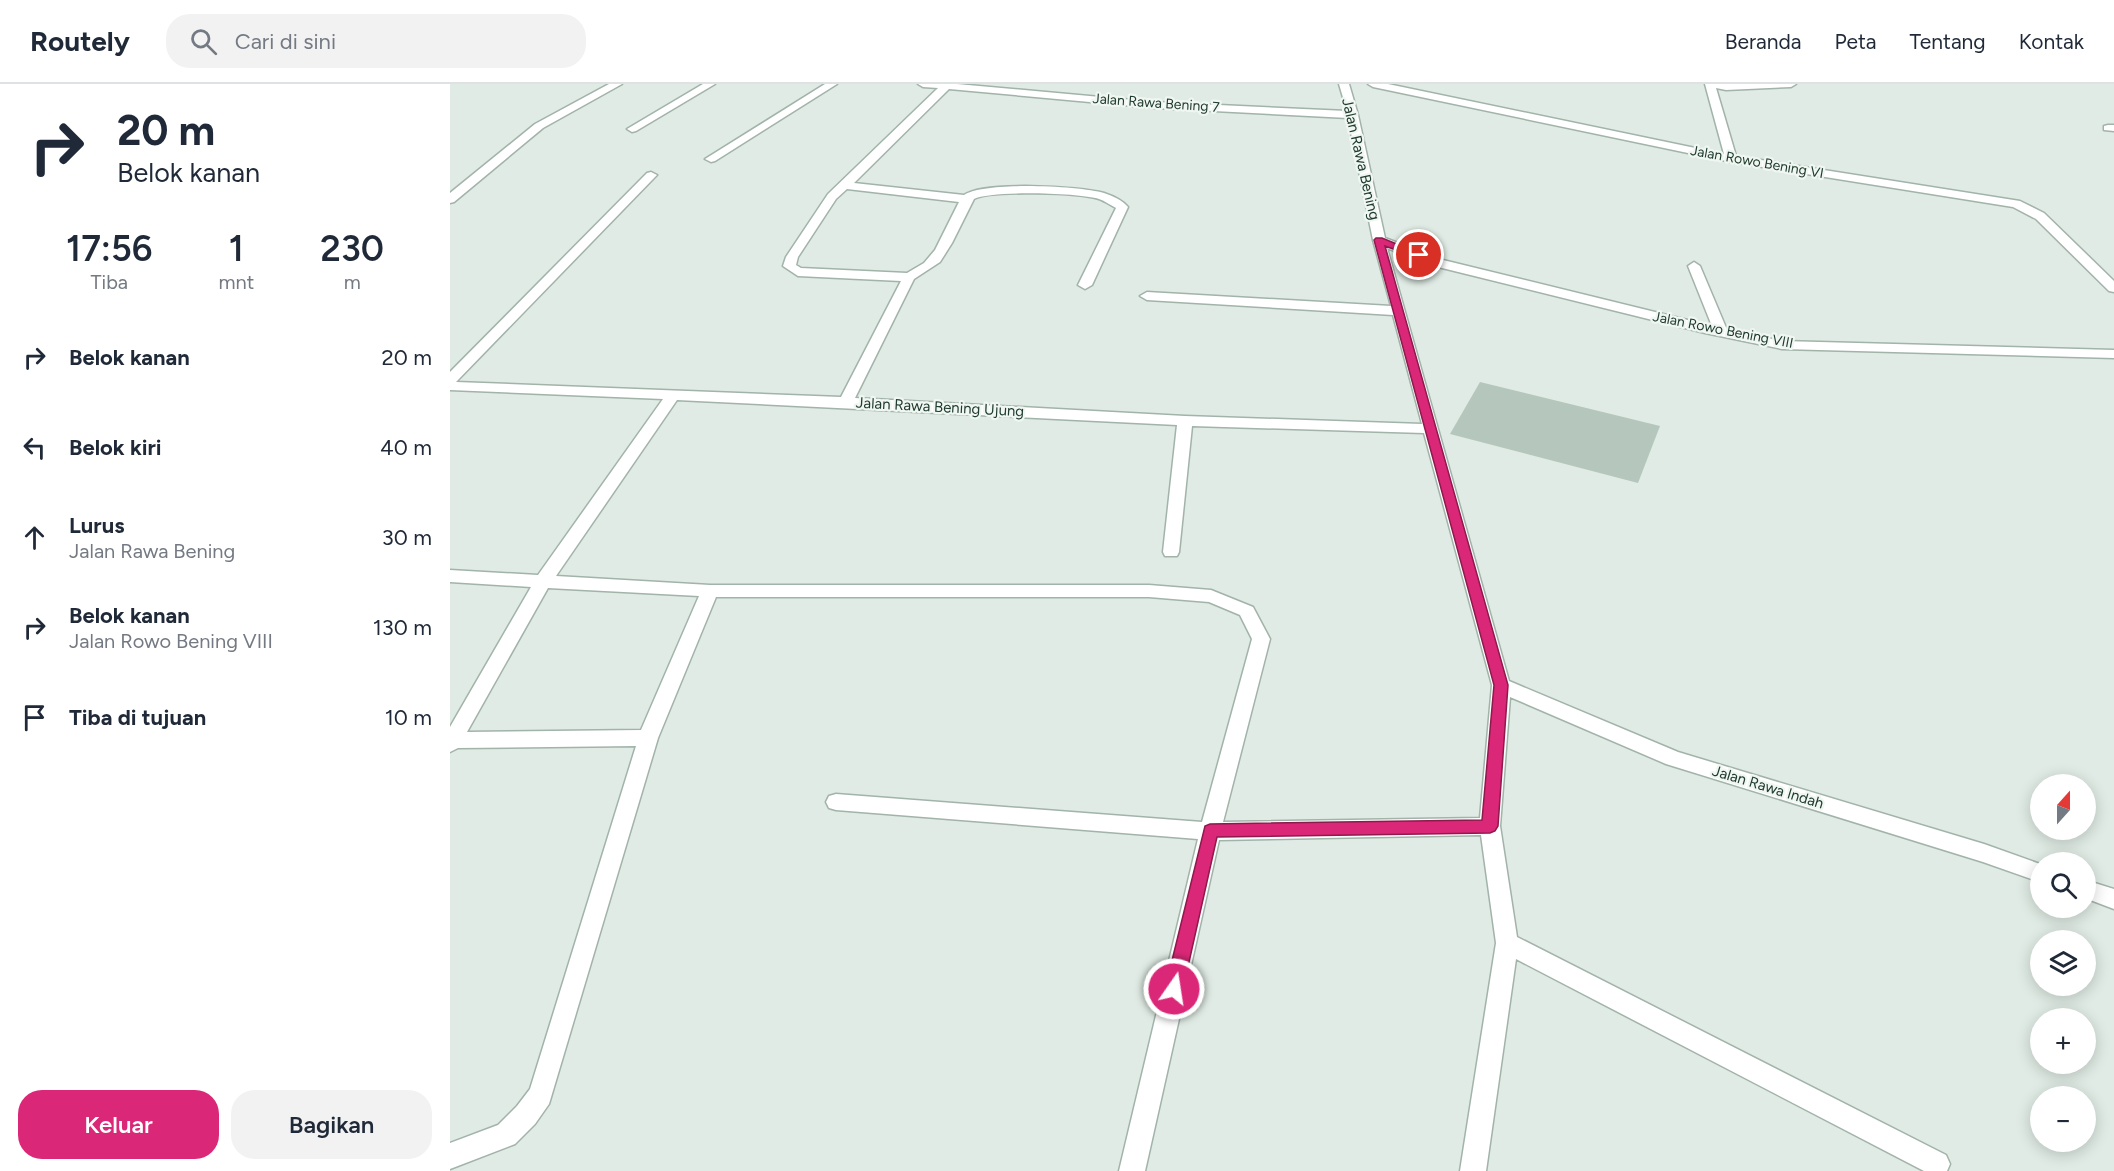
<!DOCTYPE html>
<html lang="id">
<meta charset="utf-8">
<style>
body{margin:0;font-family:Figtree,sans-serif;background:#f2f2f3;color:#1f2937;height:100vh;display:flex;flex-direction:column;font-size:22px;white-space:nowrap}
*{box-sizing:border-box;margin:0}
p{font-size:20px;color:#747a83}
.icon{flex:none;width:33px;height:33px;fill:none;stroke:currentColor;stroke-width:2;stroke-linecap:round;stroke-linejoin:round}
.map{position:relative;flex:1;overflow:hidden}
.details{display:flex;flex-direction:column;background:#fff;width:450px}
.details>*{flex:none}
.banner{background:#fff;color:#1f2937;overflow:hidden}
.needle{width:39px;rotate:21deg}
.fabs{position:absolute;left:1580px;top:690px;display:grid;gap:12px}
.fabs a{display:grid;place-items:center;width:66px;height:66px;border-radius:50%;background:#fff;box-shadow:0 3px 15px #0003;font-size:30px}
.pin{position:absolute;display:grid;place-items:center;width:51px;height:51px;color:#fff;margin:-26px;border:3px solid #fff;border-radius:50%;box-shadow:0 2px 6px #0007}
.me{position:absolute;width:66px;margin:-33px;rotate:13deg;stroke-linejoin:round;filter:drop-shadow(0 0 4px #0008)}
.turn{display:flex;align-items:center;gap:21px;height:126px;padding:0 18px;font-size:27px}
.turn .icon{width:78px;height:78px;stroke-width:2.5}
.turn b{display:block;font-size:42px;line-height:51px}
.eta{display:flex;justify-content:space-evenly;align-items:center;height:102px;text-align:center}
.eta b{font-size:36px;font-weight:600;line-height:42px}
.cta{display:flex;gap:12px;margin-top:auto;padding:12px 18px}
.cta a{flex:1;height:69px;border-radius:24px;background:#db2777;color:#fff;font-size:24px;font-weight:600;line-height:69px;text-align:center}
.cta a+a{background:#f2f2f3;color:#1f2937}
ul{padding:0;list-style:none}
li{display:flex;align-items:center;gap:18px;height:90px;padding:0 18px}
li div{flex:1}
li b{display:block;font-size:22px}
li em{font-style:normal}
header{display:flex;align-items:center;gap:36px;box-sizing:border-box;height:84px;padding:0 30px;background:#fff;border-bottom:2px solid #e0e1e3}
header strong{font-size:28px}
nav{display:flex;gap:33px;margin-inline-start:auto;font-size:21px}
.search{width:420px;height:54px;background:#f2f2f3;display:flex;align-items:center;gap:15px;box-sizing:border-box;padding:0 21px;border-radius:24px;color:#747a83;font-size:22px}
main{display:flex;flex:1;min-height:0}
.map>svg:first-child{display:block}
.building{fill:#b5c6bc}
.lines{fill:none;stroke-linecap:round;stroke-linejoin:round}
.minor-casing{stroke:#a2b3aa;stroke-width:3}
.minor{fill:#fff;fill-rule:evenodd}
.route{fill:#db2777;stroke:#8e194d;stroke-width:1.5}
.labels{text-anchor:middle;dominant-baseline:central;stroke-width:4.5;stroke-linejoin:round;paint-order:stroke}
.far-street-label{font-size:14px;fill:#203b2f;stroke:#f0f7f2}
.street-label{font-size:15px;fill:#203b2f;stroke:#f0f7f2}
</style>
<header>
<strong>Routely</strong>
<div class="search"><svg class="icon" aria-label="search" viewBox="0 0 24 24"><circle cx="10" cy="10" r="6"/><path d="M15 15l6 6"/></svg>Cari di sini</div>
<nav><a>Beranda</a><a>Peta</a><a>Tentang</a><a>Kontak</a></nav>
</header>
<main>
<section class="details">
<div class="banner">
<div class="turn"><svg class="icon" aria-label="right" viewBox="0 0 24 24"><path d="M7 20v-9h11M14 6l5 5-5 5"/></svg><div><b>20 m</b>Belok kanan</div></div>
</div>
<div class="eta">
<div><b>17:56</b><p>Tiba</p></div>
<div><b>1</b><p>mnt</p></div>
<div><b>230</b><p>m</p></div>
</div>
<ul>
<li><svg class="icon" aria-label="right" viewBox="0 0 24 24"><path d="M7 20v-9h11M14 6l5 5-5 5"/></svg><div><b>Belok kanan</b></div><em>20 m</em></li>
<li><svg class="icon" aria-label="left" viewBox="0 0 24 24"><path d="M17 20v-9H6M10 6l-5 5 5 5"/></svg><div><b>Belok kiri</b></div><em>40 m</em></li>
<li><svg class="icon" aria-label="ahead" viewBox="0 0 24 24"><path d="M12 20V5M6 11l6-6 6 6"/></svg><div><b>Lurus</b><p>Jalan Rawa Bening</p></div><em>30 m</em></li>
<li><svg class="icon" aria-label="right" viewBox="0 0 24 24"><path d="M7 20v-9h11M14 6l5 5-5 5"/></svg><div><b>Belok kanan</b><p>Jalan Rowo Bening VIII</p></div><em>130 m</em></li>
<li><svg class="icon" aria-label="arrive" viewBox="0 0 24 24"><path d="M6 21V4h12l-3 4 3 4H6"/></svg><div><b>Tiba di tujuan</b></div><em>10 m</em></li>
</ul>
<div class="cta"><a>Keluar</a><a>Bagikan</a></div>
</section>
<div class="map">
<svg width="1664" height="1087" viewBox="0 0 1664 1087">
<rect width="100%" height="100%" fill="#dfebe4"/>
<path class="building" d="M1030 298 1210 342 1188 399 1000 350Z"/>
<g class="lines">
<g class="minor-casing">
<path id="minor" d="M159 0H172L93 44 4 118 0 119V109L85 40Z
M253 0H265L186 47 182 48 177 45Z
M375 0H387L265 77 261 78 255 75Z
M468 0H507L705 18 897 27 889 0H899L908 31 935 154 993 176 1262 242 1238 182 1244 178 1250 182 1277 246 1332 257 1664 266V274L1332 265 1255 249 984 182 937 164 1059 597 1228 668 1534 760 1590 780V798L1533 778 1216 680 1060 613 1050 742 1067 853 1496 1071 1500 1080 1497 1087H1474L1066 875 1036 1087H1010L1046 859 1031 751 769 756 695 1087H669L748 755 386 726 379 724 376 718 379 712 386 710 752 738 802 555 790 531 759 518 699 513H266L208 654 99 1020 85 1040 65 1060 0 1085V1059L48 1041 67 1022 80 1005 186 662 8 664 0 668V643L81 503 0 498V486L88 491 213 315 0 306V288L197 89 201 88 207 91 205 93 6 298 391 313 451 197 348 192 333 182 336 173 378 110 488 4 473 3ZM499 5 705 24 898 34 923 156 941 222 697 208 690 212 697 216 943 231 972 340 735 332 405 314 464 195 490 178 502 159 524 115C541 106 629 109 649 115 655 117 660 121 666 124L628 201 635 205 642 201 678 123C672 116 663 112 654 109 630 102 533 97 514 111L404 99ZM397 105 509 118 485 166 474 179 457 189 351 184 346 181 348 173 386 115ZM227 316 727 341 713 468 715 472H727L729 468 742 342 974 349 1042 601 1030 734 773 738 820 555 803 523 761 506 699 501H260L106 492ZM98 504 249 512 191 646 17 648Z
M918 0H938L1274 70 1255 0H1346L1341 3 1276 6 1266 4 1286 72 1570 117 1594 129 1664 197V208L1659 207 1586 135 1563 123 1281 78 923 3Z
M1658 41H1664V47L1654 46V42Z
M1635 796 1664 805V825L1635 814Z"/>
</g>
<use href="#minor" class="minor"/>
</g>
<path class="route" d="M926 154H932L974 171 965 173 935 162 1058 601 1048 742 1045 747 1040 749 767 753 733 905 730 911 724 914 718 911 715 905 755 742 760 740 1032 736 1044 601 924 156Z"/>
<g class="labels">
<g class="far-street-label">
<text transform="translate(706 19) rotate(4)">Jalan Rawa Bening 7</text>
<text transform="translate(1307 78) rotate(10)">Jalan Rowo Bening VI</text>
<text transform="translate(1273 246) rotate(11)">Jalan Rowo Bening VIII</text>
</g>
<g class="street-label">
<text transform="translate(911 75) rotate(77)">Jalan Rawa Bening</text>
<text transform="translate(490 323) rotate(3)">Jalan Rawa Bening Ujung</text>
<text transform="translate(1318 703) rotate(17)">Jalan Rawa Indah</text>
</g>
</g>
</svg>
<div class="fabs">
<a><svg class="needle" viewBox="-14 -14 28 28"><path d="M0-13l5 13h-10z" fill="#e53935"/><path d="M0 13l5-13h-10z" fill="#747a83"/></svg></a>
<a><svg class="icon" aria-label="search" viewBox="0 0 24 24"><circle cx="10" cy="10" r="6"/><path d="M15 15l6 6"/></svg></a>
<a><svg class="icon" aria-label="layers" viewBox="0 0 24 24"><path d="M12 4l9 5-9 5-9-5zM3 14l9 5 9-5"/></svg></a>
<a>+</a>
<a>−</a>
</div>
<div class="pin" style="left:969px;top:171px;background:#d93025"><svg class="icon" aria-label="arrive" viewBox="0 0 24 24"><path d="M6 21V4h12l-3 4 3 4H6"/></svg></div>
<svg class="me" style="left:724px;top:905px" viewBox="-20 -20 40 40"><circle r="17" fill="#db2777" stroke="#fff" stroke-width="3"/><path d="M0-11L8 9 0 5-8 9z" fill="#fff"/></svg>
</div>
</main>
